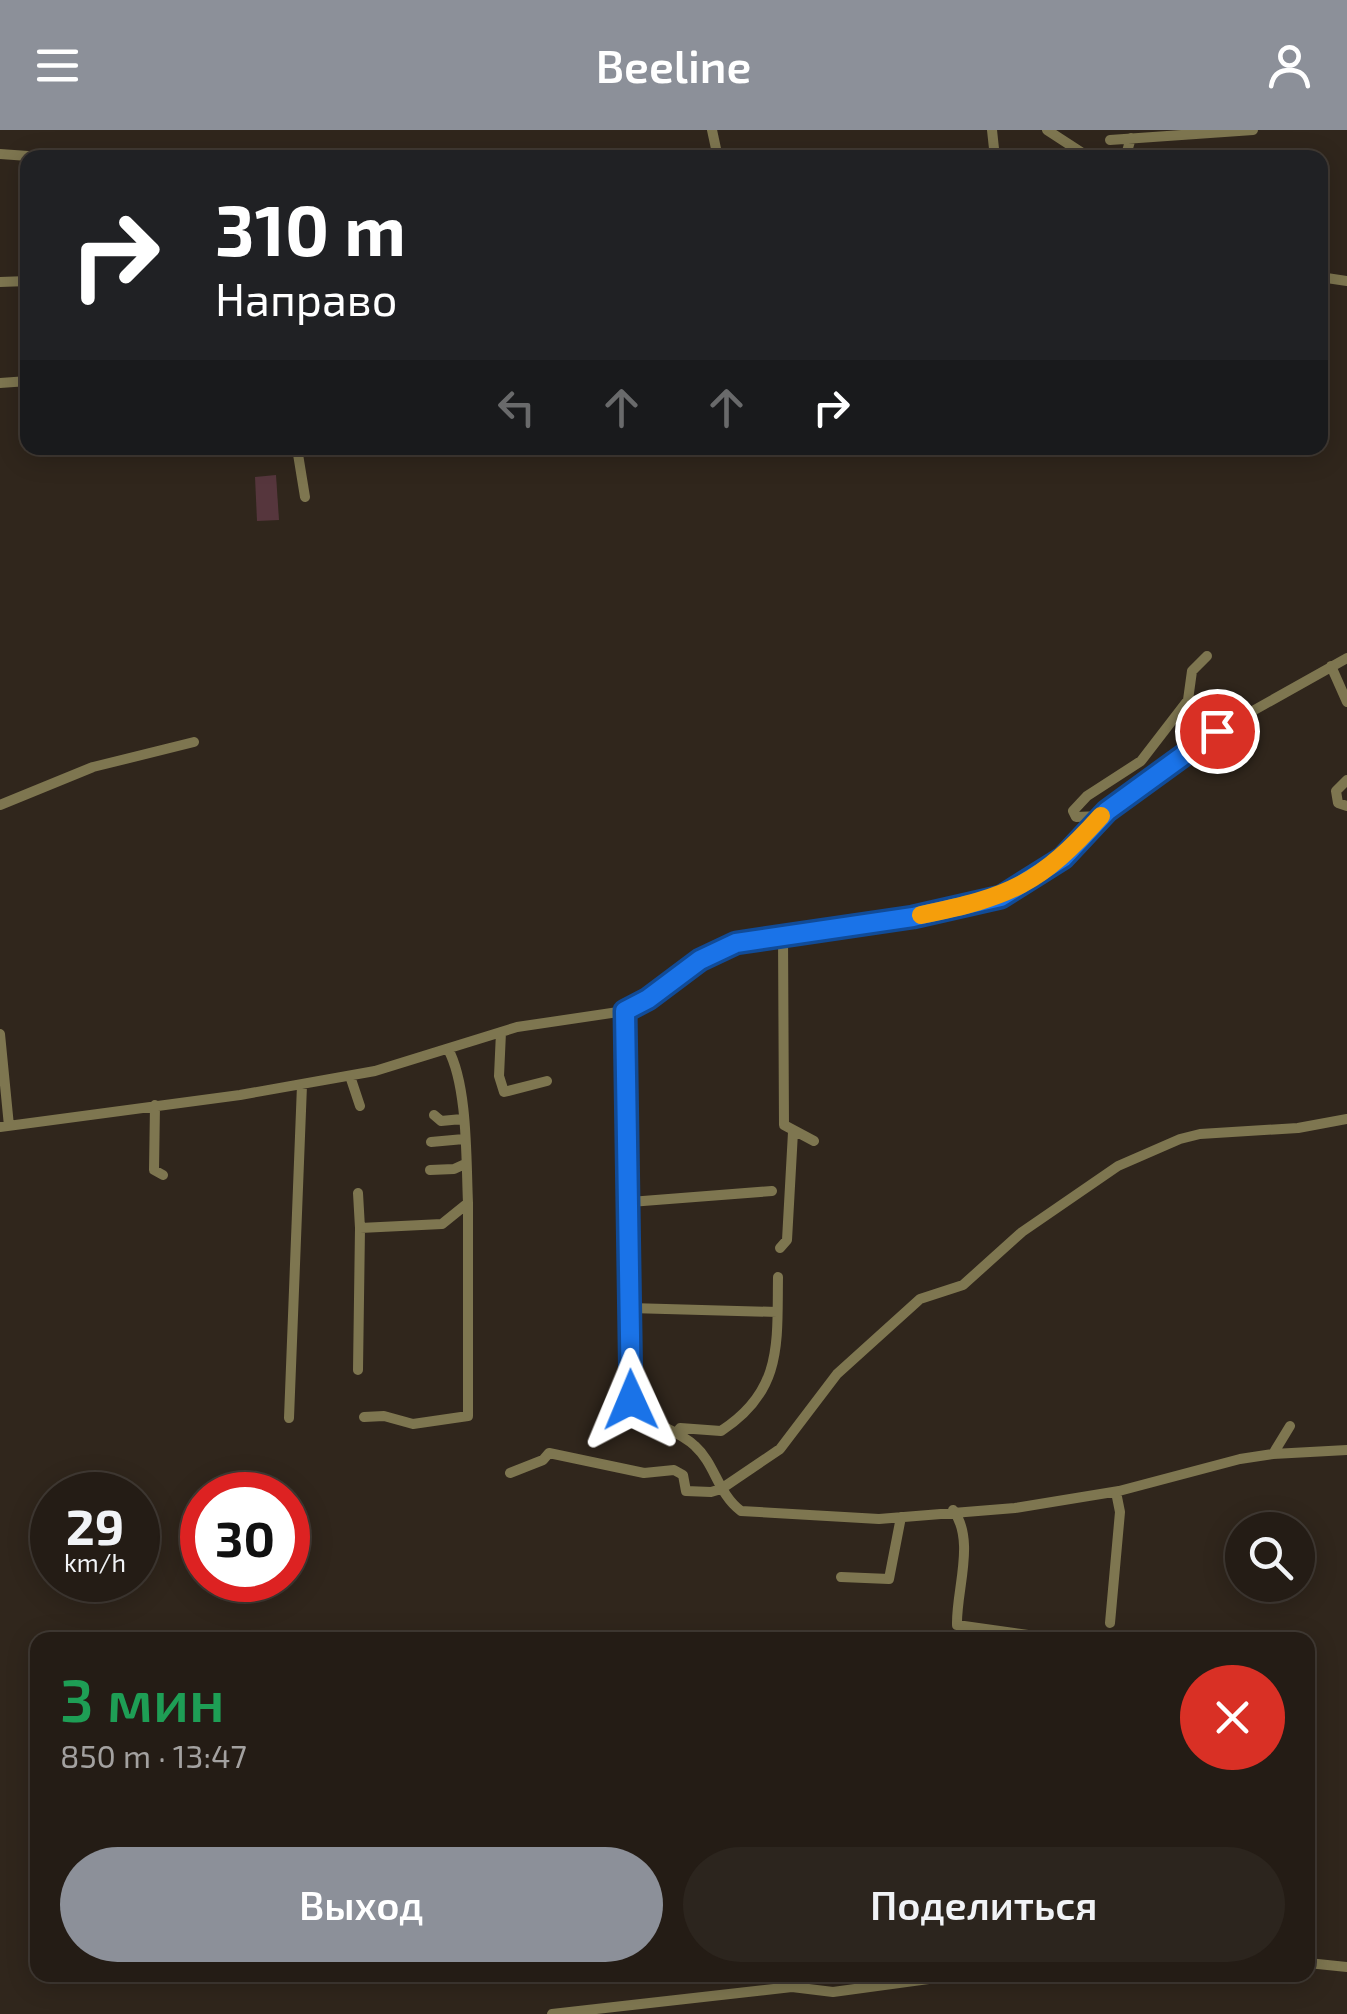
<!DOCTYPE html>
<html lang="ru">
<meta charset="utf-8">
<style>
body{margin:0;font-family:"Exo 2",sans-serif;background:#2c251e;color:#f1f3f6;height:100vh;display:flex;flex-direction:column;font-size:38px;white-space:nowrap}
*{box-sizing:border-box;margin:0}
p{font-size:32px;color:#a3a1a0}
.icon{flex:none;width:55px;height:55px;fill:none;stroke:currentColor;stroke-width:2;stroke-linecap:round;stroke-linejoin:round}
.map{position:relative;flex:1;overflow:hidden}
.details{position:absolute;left:30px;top:1502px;width:1285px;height:350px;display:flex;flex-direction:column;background:#241c15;border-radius:20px;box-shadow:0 5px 25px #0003,0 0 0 2px #413a34}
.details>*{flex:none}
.top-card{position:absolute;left:20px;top:20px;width:1308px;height:305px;border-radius:20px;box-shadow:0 5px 25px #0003,0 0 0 2px #413a34;background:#202124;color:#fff;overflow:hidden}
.controls{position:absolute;left:1225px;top:1382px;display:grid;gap:20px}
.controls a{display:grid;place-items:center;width:90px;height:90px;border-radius:50%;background:#241c15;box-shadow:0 5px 25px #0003,0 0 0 2px #413a34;font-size:50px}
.speed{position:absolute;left:30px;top:1342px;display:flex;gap:20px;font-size:50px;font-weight:700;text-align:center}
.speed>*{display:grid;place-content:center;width:130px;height:130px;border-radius:50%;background:#241c15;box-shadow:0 5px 25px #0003,0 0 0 2px #413a34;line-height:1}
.speed small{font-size:25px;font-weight:400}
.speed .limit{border:15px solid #d22;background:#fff;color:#111}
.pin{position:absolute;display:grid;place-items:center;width:85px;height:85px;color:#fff;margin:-42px;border:5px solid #fff;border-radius:50%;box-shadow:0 2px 10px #0007}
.me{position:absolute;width:110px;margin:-55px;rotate:359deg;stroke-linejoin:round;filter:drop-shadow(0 0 8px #0008)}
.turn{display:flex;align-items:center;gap:35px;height:210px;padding:0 30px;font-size:45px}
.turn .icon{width:130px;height:130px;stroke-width:2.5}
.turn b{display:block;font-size:70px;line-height:85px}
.lanes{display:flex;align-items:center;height:95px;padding:0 30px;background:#0003;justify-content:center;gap:50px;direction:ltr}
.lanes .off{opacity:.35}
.round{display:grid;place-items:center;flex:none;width:105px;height:105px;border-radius:52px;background:#2c251e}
.headline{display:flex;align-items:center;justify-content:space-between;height:170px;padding:0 30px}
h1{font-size:60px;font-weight:600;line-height:75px;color:#1e9e55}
.button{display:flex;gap:20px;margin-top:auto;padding:20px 30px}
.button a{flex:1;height:115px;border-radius:60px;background:#8c9099;color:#fff;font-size:40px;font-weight:600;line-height:115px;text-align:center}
.button a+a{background:#2c251e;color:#f1f3f6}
header{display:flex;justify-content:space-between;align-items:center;height:130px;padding:0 30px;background:#8c9099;color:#fff;font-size:45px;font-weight:600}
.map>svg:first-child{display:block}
.green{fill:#56363d}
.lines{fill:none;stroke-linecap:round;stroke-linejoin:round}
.minor{stroke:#7e7650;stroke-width:10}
.route-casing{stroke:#114b97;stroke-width:25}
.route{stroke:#1a73e8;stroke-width:18}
.slow{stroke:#f59e0b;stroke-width:18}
</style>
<header><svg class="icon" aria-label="menu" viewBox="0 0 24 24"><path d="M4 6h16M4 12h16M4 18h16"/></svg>Beeline<svg class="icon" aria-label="person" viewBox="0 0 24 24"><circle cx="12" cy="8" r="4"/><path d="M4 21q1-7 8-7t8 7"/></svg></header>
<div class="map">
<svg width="1347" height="1884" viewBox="0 0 1347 1884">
<rect width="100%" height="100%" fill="#30261c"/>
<path class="green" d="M276 345 279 390 257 391 255 347Z"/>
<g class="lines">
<path class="minor" d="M712 0 718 28
M992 0 995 28
M1047 0 1090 28
M1110 10 1253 0
M0 24 56 28
M1125 28 1131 8
M1320 147 1347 151
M0 152 28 151
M0 253 28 251
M297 318 305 367
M1331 536 1347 572
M1347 650 1336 661 1338 673 1347 676
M0 675 93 637 194 612
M1101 686 1076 687 1073 681 1087 666 1141 631 1188 570 1192 541 1207 526
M783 805 784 995 814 1011
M625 881 631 1270C645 1296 674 1296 695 1316 715 1334 718 1364 741 1381L879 1389 1015 1378 1119 1361 1240 1329 1273 1324 1290 1296
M501 902 499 946 504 962 547 951
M0 904 9 996
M350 946 360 976
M155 975 154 1040 163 1045
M434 985 441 991 462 989
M0 997 240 965 375 941 517 897 625 881 649 869 700 830 736 813 913 787 1001 767 1063 728 1107 681 1217 601 1347 528
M431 1012 464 1009
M430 1040 454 1039 465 1034
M358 1063 360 1098 442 1094 468 1073C466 1030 468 956 448 919
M630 1072 772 1061
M780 1118 787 1110 793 1002
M630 1178 777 1182
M358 1240 360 1098
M364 1287 384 1286 413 1294 468 1286V1073
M289 1288 302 955
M676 1303 680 1298 721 1301C783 1261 777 1213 778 1147
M1273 1324 1347 1320
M510 1343 543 1330 549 1323 644 1343 674 1340 683 1345 686 1361 711 1362 721 1359 780 1319 837 1244 920 1169 963 1155 1022 1102 1118 1036 1180 1009 1200 1004 1298 998 1347 989
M953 1380C976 1410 956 1460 957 1495L1028 1505
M841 1447 889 1449 901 1387
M1110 1493 1120 1382 1116 1362
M1308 1833 1347 1837
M552 1884 792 1857 833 1862 958 1845"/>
</g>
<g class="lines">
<g class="route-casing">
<path id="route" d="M631 1270 625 881 648 869 700 830 736 813 913 787 1001 767 1063 728 1107 681 1217 601"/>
</g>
<use href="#route" class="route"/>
<path class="slow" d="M921 785C1010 767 1040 754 1101 686"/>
</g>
</svg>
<div class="controls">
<a><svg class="icon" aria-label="search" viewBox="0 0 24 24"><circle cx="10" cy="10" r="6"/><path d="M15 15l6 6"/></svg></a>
</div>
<div class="speed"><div>29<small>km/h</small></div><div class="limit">30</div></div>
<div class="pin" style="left:1217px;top:601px;background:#d93025"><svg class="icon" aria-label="arrive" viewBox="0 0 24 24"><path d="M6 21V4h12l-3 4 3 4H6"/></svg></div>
<svg class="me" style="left:631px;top:1270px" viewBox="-20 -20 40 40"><path d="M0-17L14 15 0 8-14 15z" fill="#1a73e8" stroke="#fff" stroke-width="4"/></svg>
<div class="top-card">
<div class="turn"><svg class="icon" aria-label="right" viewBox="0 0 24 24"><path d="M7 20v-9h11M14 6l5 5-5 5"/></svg><div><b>310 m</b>Направо</div></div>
<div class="lanes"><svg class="icon off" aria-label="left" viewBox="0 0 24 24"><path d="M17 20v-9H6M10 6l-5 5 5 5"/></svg><svg class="icon off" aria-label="ahead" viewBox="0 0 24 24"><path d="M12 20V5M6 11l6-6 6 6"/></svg><svg class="icon off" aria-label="ahead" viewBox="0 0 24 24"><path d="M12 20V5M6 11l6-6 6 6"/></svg><svg class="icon" aria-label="right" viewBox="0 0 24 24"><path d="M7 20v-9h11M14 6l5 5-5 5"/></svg></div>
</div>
<section class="details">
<div class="headline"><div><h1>3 мин</h1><p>850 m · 13:47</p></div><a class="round" style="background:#d93025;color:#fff"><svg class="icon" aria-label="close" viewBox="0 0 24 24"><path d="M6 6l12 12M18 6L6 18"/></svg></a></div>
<div class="button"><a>Выход</a><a>Поделиться</a></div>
</section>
</div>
